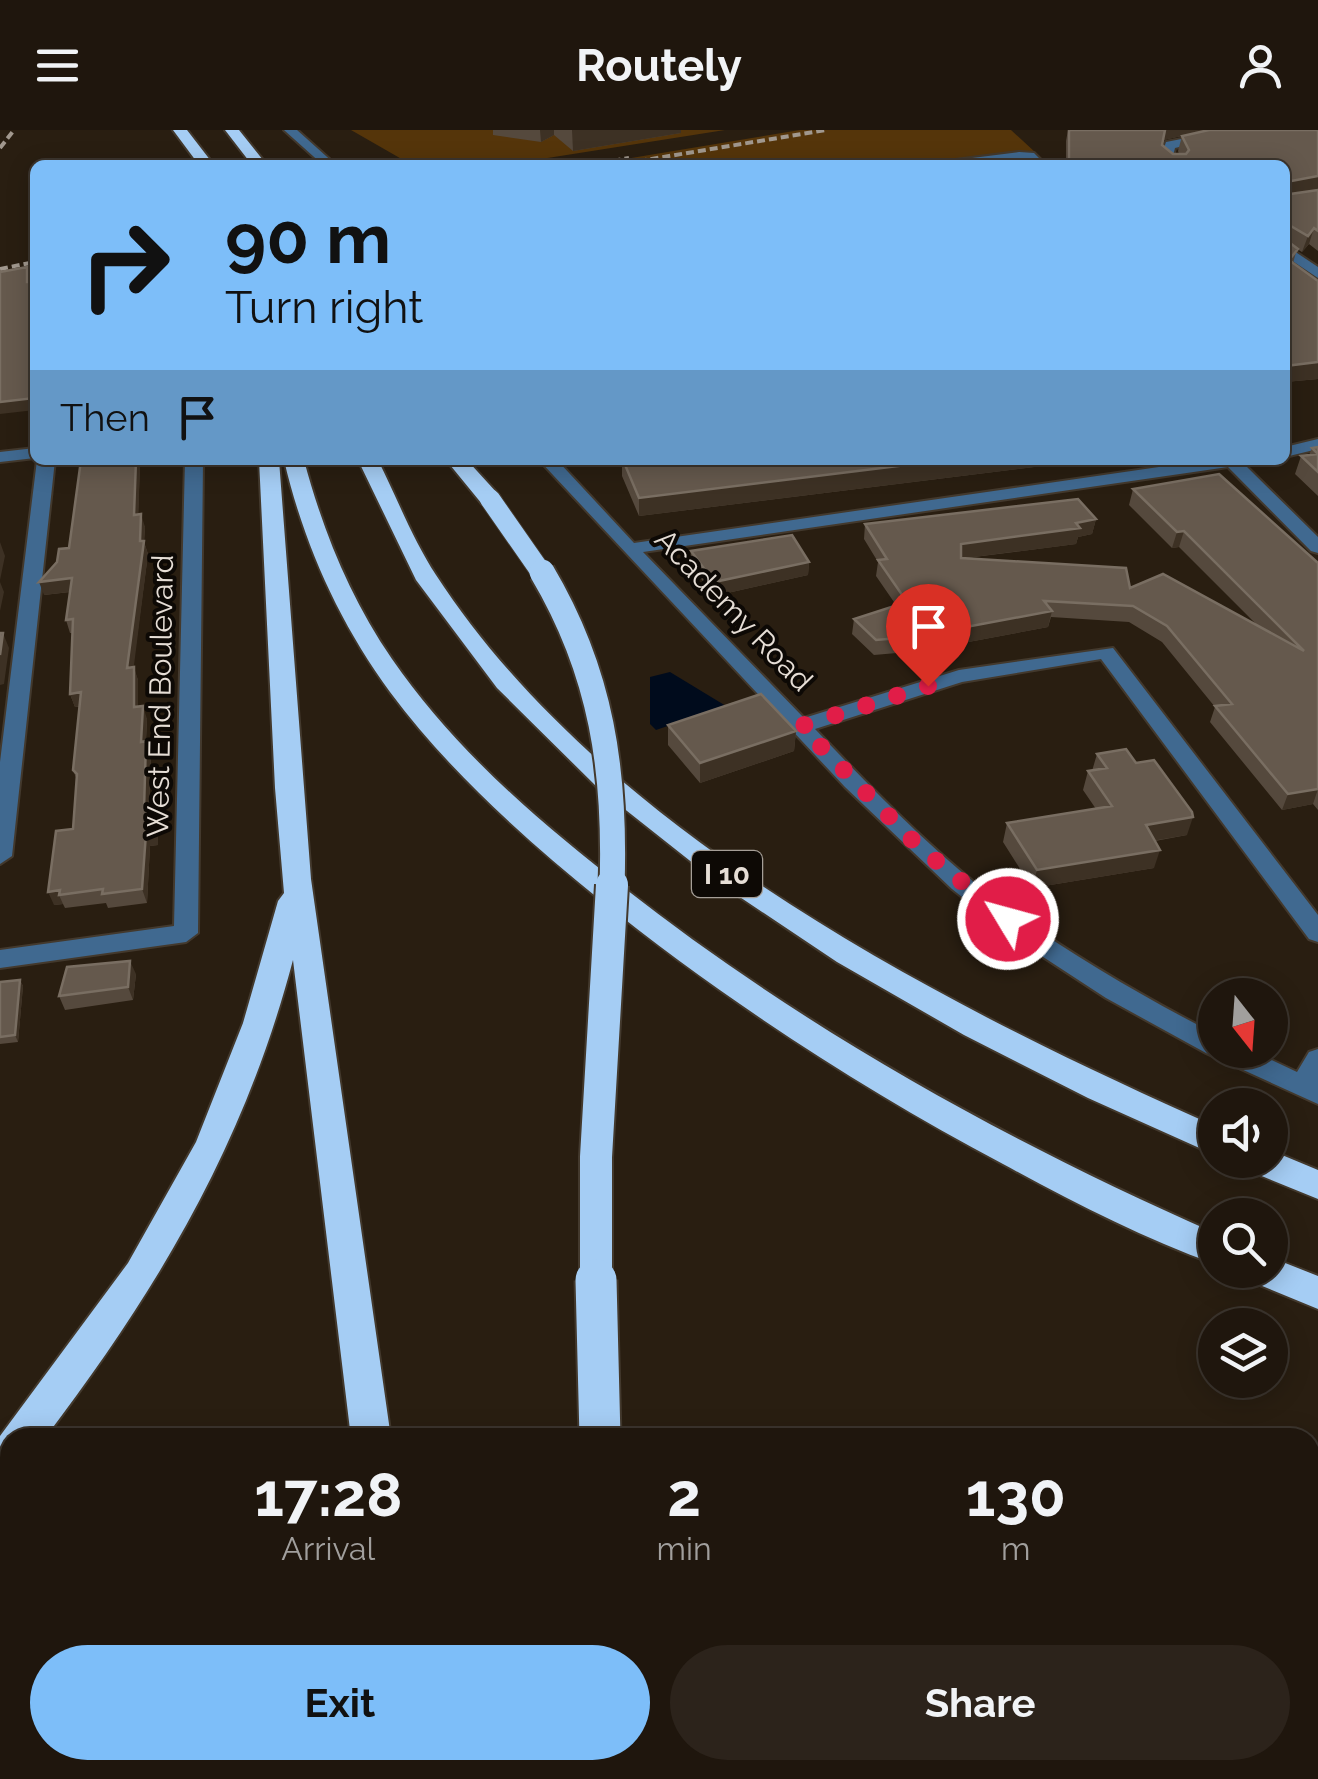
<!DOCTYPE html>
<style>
body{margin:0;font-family:Raleway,sans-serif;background:#2c231b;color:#f1f3f6;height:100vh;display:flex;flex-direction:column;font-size:38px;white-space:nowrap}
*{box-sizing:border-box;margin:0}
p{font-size:32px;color:#a19f9d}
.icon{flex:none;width:55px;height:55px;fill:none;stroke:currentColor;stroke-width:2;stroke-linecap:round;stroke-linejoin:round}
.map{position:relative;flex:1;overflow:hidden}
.sheet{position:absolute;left:0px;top:1298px;width:1320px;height:352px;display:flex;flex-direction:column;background:#1f160d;border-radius:30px 30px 0 0;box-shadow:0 5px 25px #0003,0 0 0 2px #3c352e}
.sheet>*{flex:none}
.top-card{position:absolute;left:30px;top:30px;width:1260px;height:305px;border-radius:15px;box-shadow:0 5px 25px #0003,0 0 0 2px #3c352e;background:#7dbef9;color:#111;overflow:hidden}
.needle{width:65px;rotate:163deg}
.tools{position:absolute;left:1198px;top:848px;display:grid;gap:20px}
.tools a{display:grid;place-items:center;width:90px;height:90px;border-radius:50%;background:#1f160d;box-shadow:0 5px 25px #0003,0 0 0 2px #3c352e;font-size:50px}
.pin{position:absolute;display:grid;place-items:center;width:85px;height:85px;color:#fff;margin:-102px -42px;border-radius:50% 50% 50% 0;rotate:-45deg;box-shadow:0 0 10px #0007}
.pin .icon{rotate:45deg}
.me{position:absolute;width:110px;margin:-55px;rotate:307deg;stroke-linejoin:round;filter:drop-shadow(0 0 8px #0008)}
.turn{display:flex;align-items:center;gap:35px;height:210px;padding:0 30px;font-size:45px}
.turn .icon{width:130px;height:130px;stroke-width:2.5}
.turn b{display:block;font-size:70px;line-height:85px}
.then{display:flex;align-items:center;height:95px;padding:0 30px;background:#0003;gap:20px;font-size:38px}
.eta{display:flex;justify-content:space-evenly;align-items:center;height:170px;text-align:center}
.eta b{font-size:60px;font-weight:700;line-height:70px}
.primary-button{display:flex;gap:20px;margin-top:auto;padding:20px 30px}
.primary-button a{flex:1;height:115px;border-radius:60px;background:#7dbef9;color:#111;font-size:40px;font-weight:700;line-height:115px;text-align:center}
.primary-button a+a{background:#2c231b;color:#f1f3f6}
header{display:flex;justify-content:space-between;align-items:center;height:130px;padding:0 30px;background:#1f160d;font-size:45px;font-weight:700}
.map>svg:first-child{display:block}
.green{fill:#55350a}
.water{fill:#000b1c}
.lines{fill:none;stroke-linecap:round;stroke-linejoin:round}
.minor-casing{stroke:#43392d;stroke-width:4}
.highway-casing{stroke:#43392d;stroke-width:4}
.minor{fill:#406990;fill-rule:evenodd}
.highway{fill:#a5cdf4;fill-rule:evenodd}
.rail{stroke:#a1988e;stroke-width:4;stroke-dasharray:8 4;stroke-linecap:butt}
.highway-bridge-far3-casing{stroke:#43392d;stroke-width:22;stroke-linecap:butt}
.highway-bridge-far2-casing{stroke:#43392d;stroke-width:29;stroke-linecap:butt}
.highway-bridge-far1-casing{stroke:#43392d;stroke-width:36;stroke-linecap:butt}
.highway-bridge-casing{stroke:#43392d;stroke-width:45;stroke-linecap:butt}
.highway-bridge-far3{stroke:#a5cdf4;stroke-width:20}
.highway-bridge-far2{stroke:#a5cdf4;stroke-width:25}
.highway-bridge-far1{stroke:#a5cdf4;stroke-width:32}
.highway-bridge{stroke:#a5cdf4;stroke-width:41}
.wall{fill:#55493d;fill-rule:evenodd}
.shaded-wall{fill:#3d3124}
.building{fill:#65594d;stroke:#796e62;stroke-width:2.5}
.route{stroke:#e11d48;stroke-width:18;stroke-dasharray:0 32.4}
.labels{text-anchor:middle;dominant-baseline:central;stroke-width:8;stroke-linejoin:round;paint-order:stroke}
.shield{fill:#0d0905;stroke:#a59e97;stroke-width:2.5}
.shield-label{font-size:28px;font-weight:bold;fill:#e6ded6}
.street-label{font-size:30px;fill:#e6ded6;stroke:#0d0905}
</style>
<header><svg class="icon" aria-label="menu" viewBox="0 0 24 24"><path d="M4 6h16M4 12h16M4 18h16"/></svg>Routely<svg class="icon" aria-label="person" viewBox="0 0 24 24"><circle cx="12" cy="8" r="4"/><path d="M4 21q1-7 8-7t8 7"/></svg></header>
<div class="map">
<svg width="1318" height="1649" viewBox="0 0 1318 1649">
<rect width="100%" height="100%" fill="#291e11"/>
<path class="green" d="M351 0H725L504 35H412Z
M800 0H1011L1049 35H589Z"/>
<path class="water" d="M670 542 726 576 656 600 650 594V547Z"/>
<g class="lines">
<g class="minor-casing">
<path id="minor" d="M284 0H297L336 35H323Z
M1228 0H1252L1175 18 1173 26 1182 35H1169L1161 27 1166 12Z
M1019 22 1034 23 1046 35H1033L1027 30 916 35Z
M1285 115 1318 137V148L1285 126Z
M1318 309V319L1285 327V317Z
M35 318V328L0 332V322Z
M37 330H55L12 726 0 734V632Z
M185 330H203L198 803 186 812 0 838V820L174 796Z
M539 330H557L634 413 1207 330H1252L1245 335 1318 407V423L1311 421 1228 337 643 422 804 588 959 540 1113 518 1318 785V812L1309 809 1101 529 962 552 815 599C873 660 932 721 999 772 1067 823 1140 865 1215 904V920H1250L1297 942 1309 922 1318 919V974L1206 923 1106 868 1011 806 952 759 845 657Z"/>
</g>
<g class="highway-casing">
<path id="highway" d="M173 0H187L214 35H199Z
M225 0H239L267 35H252Z
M259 330H279L311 749 391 1308H351L293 830C244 1015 160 1156 45 1308H10V1349L0 1353V1306L128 1133 196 1012 243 893 278 771 284 763 275 658Z
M284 330H304C323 401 350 468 392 529 454 619 538 691 623 757 804 899 1004 1010 1215 1103V1134C1142 1108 1071 1071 1003 1034 860 958 725 870 599 769 523 707 449 641 390 562 339 492 304 415 284 330Z
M358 330H378C397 368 413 410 436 445 603 702 942 875 1215 996V1025L1088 968 964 905 837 832 713 749 598 658 497 558 416 450Z
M446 330H467L498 364 501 369 498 374H482Z
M1270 1020 1318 1040V1069L1247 1040 1242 1030H1270Z
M1270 1127 1318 1146V1179L1250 1151 1245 1140H1270Z
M1310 1392 1318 1396V1438L1310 1434Z
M391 1640H437L438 1649H392Z
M609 1640H655L656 1649H610Z
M723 1640H769L766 1649H720Z"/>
</g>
<use href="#minor" class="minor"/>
<use href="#highway" class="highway"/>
<path class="rail" d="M0 18 14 0
M589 35 629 28
M615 35 826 0
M0 139 35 132"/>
<g class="highway-bridge-far3-casing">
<path id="highway-bridge-far3" d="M490 369 543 445"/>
</g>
<g class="highway-bridge-far2-casing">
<path id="highway-bridge-far2" d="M542 442C602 543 616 642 612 757"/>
</g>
<g class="highway-bridge-far1-casing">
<path id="highway-bridge-far1" d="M596 1152V1027L612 755"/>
</g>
<g class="highway-bridge-casing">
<path id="highway-bridge" d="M596 1150 600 1308"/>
</g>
<use href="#highway-bridge-far3" class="highway-bridge-far3"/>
<use href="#highway-bridge-far2" class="highway-bridge-far2"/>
<use href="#highway-bridge-far1" class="highway-bridge-far1"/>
<use href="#highway-bridge" class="highway-bridge"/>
</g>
<path class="wall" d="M493 0H681V3L573 21 554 5 541 12 493 5Z
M1068 0H1318V121L1309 114 1302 122 1297 119 1293 133 1318 249 1285 252V35H1066V11ZM1182 6 1178 21 1179 24H1173L1162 15 1163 10Z
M1318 317V366L1295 344 1301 326 1309 325 1312 318Z
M81 330H138L140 335 138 385 145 397 144 412 148 424 133 537 138 550V576L147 589 146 611 151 625 149 679 154 678 158 692V715L150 716 147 773 108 778 106 773 65 778 63 774 54 775 73 699 77 650 73 640 79 577H75L70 564 72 503H70L66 490 70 462 44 465 69 418Z
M622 330H652L653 333 718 330H1090L639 386 622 346Z
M1133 359 1318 433V680L1313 674 1282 680 1210 592 1215 577 1162 512 1129 492 1051 487 1048 497 947 516H935L932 512 897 523 874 525 852 504 854 489 896 475 876 446 878 432 864 409 865 394 1096 389 1092 404 1078 407 1076 414 966 428 1130 458 1257 495 1179 417 1172 418 1129 375Z
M691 421 809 432 808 445 714 466 690 434Z
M668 595 796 601 794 621 700 653 668 615Z
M1097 624 1187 705 1155 711 1154 738 1032 758 1003 712 1007 693 1096 679 1083 660 1088 641H1092Z
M136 844 133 870 65 880 59 866Z
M20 850 23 856 18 912 0 914V852Z"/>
<path class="shaded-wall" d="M540 0H554V5L541 12Z
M572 0H681V3L573 21Z
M1165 0H1210L1163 10Z
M1318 46V60L1285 67 1286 52Z
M1314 98 1309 114 1302 122 1308 106Z
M1318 232V249L1285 252V236Z
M35 268V280L0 284V272Z
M136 330H138L140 335 138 398 134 385Z
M947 330H1090L639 386V368Z
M141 384 145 397 144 412 148 424 132 551 127 538 140 411Z
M1096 389 1092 404 1078 407 1076 414 958 429 961 414Z
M1184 401 1179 417 1172 418 1177 402Z
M0 412 5 426 0 450Z
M809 432 808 445 714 466V452Z
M72 448 77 461 44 465 39 452Z
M0 452 4 462 0 481Z
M1052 481 1048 497 947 516 950 500Z
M934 496 932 512 897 523 899 508Z
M3 503 9 518 4 554 0 555V525Z
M134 537 138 550V590L134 577Z
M81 562 86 576 75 577 70 564Z
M143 576 147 589 145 625 141 612Z
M796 601 794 621 700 653V633Z
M146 611 151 625 148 693 144 679Z
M1318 659 1313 674 1282 680 1288 664Z
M154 678 158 692V715L150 716 147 773 142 759 146 703Z
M1193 687 1187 705 1140 713 1146 695Z
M1160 720 1154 738 1032 758 1037 740Z
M60 760 59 765 63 774 54 775 48 762Z
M130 831 136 844 133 870 128 857Z
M20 850 23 856 18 912 15 905Z"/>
<path class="building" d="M1069 0H1165L1162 15 1173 24H1186L1189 20 1182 6 1209 0H1318V46L1286 52 1290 64 1318 60V101L1314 98 1308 106 1289 95 1286 110 1298 119 1289 130 1318 151V232L1285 236V35H1069Z
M27 137V152H35V268L0 272V142Z
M1318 317V342L1301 326 1318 324 1312 318Z
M81 330H136L134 385 141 384 140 411H144L127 538 134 537V577L143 576 141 612 146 611 144 679 154 678 153 702 146 703 142 759 102 764 103 759 59 765 60 760 48 762 56 701 73 699 77 644 73 640 81 562 70 564 73 489 66 490 72 448 39 452 57 432 59 419 69 418Z
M623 330H652L653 333 685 330H947L639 368Z
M1219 344 1318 433V659L1288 664 1215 576 1232 574 1167 496 1133 476 1044 471 1052 481 950 500 937 501 934 496 899 508 876 510 854 489 907 472 878 430 887 429 865 394 1078 369 1096 389 1076 393 1080 398 961 414V428L1126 438 1130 458 1163 444 1304 521 1184 401 1177 402 1133 359Z
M792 405 809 432 714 452 691 421Z
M0 503H3L0 525Z
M761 564 796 601 700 633 668 595Z
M1126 619 1136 633 1154 630 1192 682 1193 687 1146 695 1160 720 1037 740 1007 693 1112 676 1088 641 1107 638 1097 624Z
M130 831 128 857 59 866 67 837Z
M20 850 15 905 0 907V852Z"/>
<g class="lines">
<path class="route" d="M928 556 801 596 918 716 1008 789"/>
</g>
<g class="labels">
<rect class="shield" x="692" y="721" width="70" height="46" rx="8"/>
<g class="shield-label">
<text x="727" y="744">I 10</text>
</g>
<g class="street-label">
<text transform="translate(734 480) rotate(46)">Academy Road</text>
<text transform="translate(160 566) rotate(-89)">West End Boulevard</text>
</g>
</g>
</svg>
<div class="tools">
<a><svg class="needle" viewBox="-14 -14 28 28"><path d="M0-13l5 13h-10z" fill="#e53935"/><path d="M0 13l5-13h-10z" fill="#a19f9d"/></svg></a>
<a><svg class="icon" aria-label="sound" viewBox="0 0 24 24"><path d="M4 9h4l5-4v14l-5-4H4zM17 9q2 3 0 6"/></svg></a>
<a><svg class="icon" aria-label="search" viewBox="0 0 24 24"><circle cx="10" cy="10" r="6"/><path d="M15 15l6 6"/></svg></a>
<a><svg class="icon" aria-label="layers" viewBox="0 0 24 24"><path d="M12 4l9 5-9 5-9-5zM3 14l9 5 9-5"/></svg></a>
</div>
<div class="pin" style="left:928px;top:556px;background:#d93025"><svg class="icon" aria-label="arrive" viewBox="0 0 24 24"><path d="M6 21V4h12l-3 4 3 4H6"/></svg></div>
<svg class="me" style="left:1008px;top:789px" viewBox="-20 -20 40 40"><circle r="17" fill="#e11d48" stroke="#fff" stroke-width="3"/><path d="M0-11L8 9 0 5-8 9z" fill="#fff"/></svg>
<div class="top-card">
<div class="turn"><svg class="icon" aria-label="right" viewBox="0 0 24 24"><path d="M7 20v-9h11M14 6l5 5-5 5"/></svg><div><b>90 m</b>Turn right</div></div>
<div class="then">Then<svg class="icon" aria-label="arrive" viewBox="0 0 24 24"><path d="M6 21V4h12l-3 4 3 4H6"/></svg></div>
</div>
<section class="sheet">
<div class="eta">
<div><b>17:28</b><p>Arrival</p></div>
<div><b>2</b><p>min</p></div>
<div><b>130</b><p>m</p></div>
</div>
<div class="primary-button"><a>Exit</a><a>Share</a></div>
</section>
</div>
